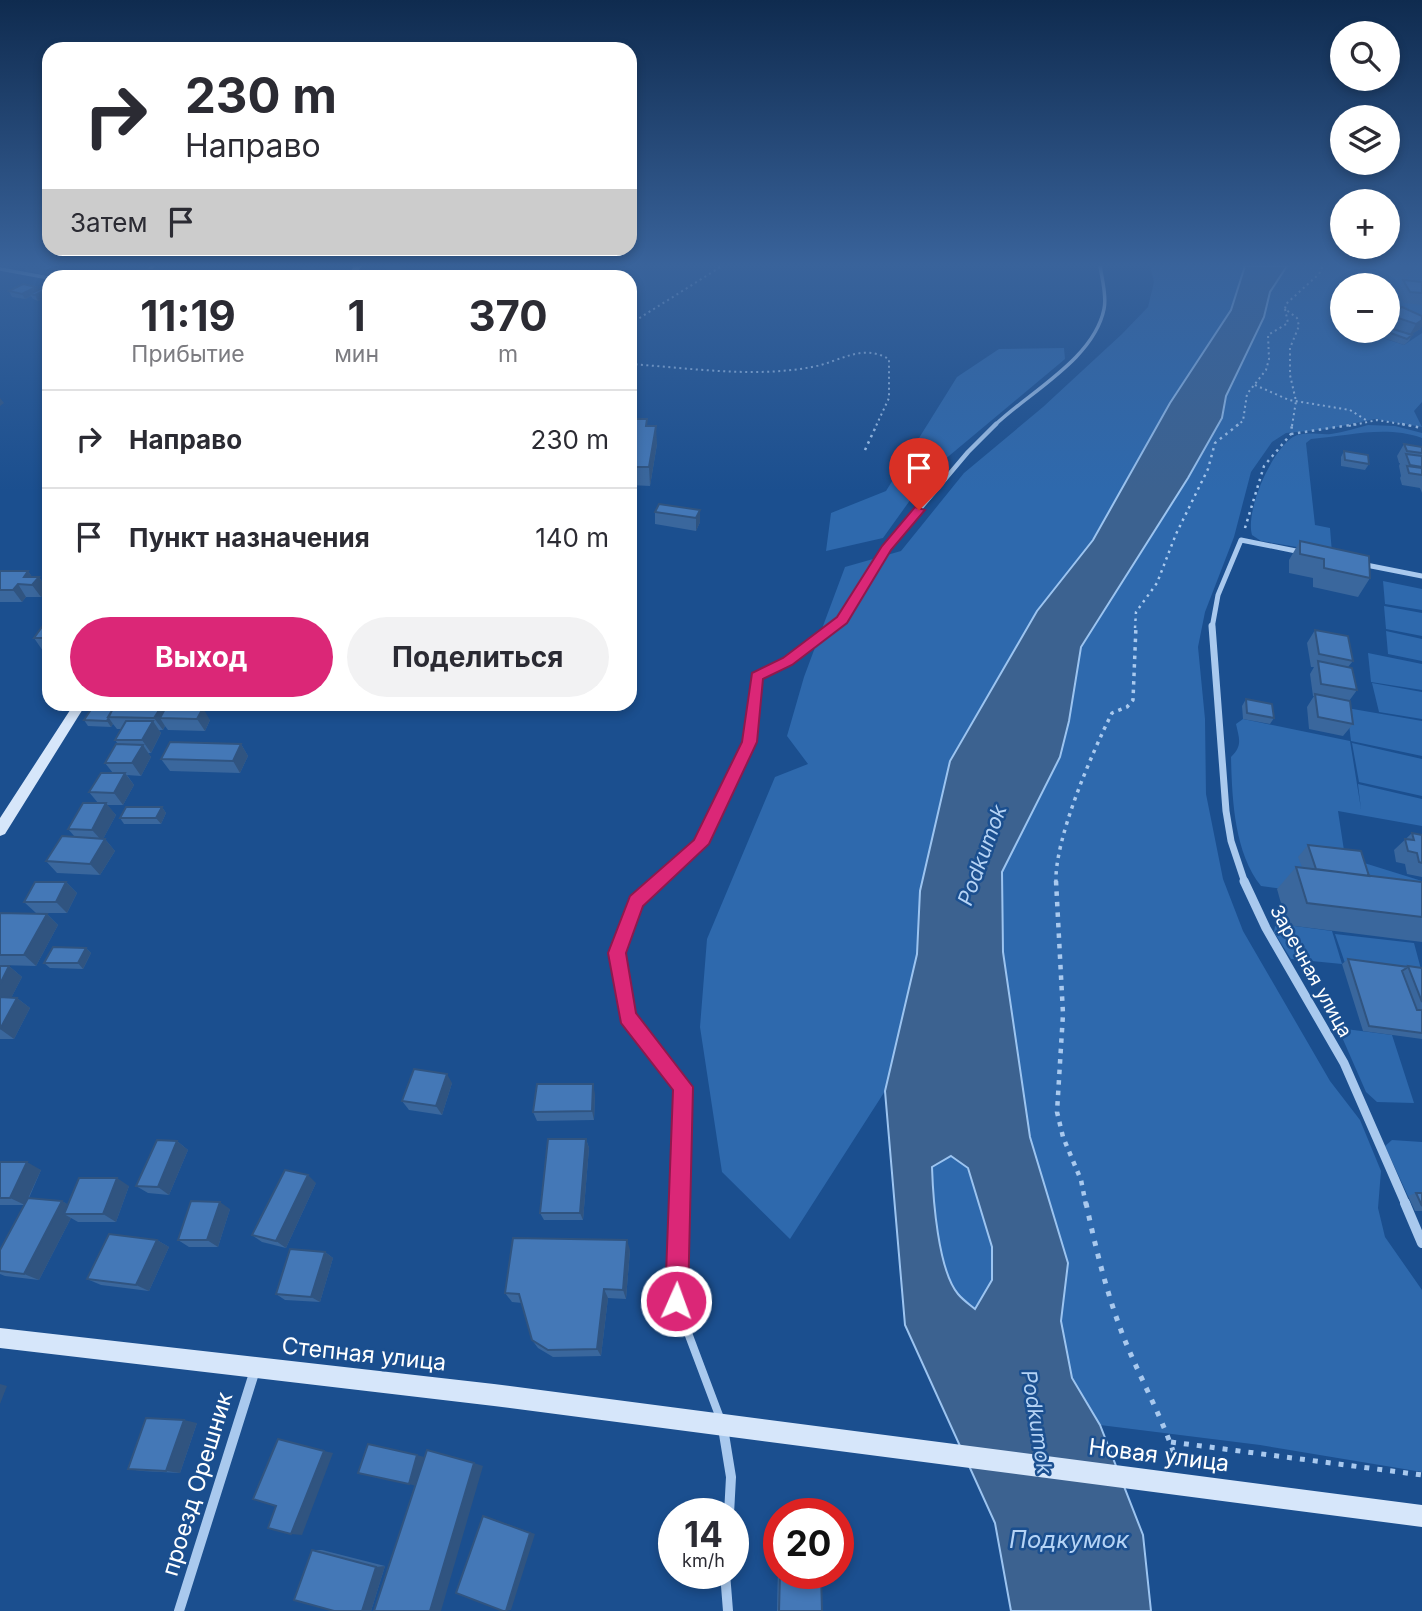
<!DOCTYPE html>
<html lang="ru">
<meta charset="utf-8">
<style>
body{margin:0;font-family:Inter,sans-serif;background:#f2f2f3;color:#2b2b33;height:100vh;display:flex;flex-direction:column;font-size:26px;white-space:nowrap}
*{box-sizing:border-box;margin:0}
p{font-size:23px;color:#7c7c81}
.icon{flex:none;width:38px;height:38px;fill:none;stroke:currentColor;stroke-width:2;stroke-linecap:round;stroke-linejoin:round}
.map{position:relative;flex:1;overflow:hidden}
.sheet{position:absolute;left:42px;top:270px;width:595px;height:441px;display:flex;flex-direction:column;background:#fff;border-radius:21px;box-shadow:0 4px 10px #0003}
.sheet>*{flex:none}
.banner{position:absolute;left:42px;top:42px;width:595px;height:214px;border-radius:21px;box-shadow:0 4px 10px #0003;background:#fff;color:#2b2b33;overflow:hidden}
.buttons{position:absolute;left:1330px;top:21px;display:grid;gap:14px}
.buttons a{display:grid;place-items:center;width:70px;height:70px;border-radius:50%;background:#fff;box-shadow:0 4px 10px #0003;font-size:35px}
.speed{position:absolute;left:658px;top:1498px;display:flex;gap:14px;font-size:35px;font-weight:700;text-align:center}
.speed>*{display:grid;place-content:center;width:91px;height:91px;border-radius:50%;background:#fff;box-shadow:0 4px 10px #0003;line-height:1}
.speed small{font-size:18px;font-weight:400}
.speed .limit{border:10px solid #d22;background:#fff;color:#111}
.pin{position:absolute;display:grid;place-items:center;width:60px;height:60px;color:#fff;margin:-72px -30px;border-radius:50% 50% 50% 0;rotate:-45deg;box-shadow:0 0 7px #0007}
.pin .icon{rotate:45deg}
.me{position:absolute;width:77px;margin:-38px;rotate:2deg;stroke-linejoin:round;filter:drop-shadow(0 0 5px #0008)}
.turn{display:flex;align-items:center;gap:24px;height:147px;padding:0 28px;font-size:32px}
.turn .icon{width:91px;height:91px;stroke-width:2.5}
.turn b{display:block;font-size:49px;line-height:60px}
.then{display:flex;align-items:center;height:66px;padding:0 28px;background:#0003;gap:14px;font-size:26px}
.eta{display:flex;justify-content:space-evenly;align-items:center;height:119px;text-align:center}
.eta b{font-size:42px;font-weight:700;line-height:49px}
.cta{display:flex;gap:14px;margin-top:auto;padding:14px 28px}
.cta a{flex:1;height:80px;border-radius:42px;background:#db2777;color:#fff;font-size:28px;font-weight:700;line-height:80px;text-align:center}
.cta a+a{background:#f2f2f3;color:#2b2b33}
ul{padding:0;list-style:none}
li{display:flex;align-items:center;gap:21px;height:98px;padding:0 28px;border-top:2px solid #e1e1e2}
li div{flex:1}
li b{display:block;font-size:26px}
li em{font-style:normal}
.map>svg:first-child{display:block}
.green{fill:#2e69ad}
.water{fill:#3c6290;stroke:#9cc4f0;stroke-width:2;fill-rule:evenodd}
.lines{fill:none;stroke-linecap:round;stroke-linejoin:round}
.path-far4{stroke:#a9c9ee;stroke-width:2;stroke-dasharray:2 3.5;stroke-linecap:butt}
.path-far3{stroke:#a9c9ee;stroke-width:2.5;stroke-dasharray:2.5 4.5;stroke-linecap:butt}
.path-far2{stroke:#a9c9ee;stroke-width:3.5;stroke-dasharray:3.5 5;stroke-linecap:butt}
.path-far1{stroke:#a9c9ee;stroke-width:4.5;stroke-dasharray:4.5 6;stroke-linecap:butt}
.path{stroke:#a9c9ee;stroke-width:5;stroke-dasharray:5 8;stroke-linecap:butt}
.lane-far4{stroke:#a9c9ee;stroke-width:3.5}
.lane-far3{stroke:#a9c9ee;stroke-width:4.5}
.lane-far2{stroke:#a9c9ee;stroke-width:5}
.lane-far1{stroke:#a9c9ee;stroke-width:6}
.lane{stroke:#a9c9ee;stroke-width:8}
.street-far3{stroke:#a9c9ee;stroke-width:5}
.street-far2{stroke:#a9c9ee;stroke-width:7}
.street-far1{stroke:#a9c9ee;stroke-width:9}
.street{stroke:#a9c9ee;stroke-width:10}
.secondary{fill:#d6e6fa;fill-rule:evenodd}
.wall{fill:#3a679d}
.shaded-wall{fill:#305480}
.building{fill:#4478b7;stroke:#305480;stroke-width:2}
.route{fill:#db2777;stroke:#8e194d;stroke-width:2}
.labels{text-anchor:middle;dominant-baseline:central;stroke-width:5;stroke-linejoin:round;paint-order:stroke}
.street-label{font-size:19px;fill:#fff;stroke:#1b4f8f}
.water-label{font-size:21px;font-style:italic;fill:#b5d3f5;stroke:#1b4f8f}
.near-street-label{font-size:23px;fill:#fff;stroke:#1b4f8f}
.near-water-label{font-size:24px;font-style:italic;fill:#b5d3f5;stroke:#1b4f8f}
</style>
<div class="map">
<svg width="1422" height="1611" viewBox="0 0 1422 1611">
<rect width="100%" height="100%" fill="#1b4f8f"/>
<path class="green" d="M1150 266H1245L1231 310 1170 403 1093 540 1037 611 950 760 920 891 917 954 885 1091 790 1239 722 1172 700 1027 707 939 775 777 808 764 787 736 804 677 845 567 901 551 964 473 1043 407 1122 334 1148 307 1154 282Z
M1287 266H1422V318L1388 315V285H1342V331H1361L1404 345 1422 333V402L1414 411 1422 427 1375 419 1328 429 1286 433 1272 442 1251 472 1234 537 1205 612 1198 647 1205 719 1206 794 1223 879 1243 931 1330 1081 1360 1120 1381 1171 1378 1208 1385 1237 1422 1290V1472L1260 1445 1100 1425 1072 1378 1061 1321 1068 1263 1030 1137 1003 952 1002 872 1060 757 1069 721 1081 647 1188 478 1222 418 1226 396 1264 317 1270 292Z
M1064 348 1065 359 931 471 883 538 826 551 831 513 886 491 957 377 999 349Z
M1368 425 1395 426 1422 433V438C1385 425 1349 436 1311 439L1306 443 1315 525 1330 528 1332 553 1261 541 1252 535C1245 511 1271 451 1293 437 1303 431 1319 435 1331 434 1344 432 1356 428 1368 425Z
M1383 581 1422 589V610L1385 604Z
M1384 606 1422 613V636L1386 629Z
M1386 631 1422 639V661L1388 654Z
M1368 653 1422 664V690L1371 682Z
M1372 683 1422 692V719L1379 712Z
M1347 708 1422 721V756L1351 741Z
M1243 719 1350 741 1361 809 1358 784 1422 799V826L1338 811 1345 857 1422 881V907L1261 886C1234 852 1232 798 1231 757 1243 746 1239 738 1236 724Z
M1352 743 1422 759V796L1359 782Z
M1287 925 1332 931 1342 964 1291 959 1274 932 1275 926Z
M1335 934 1414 943 1422 973 1345 963Z
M1338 1028 1392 1035 1414 1103 1377 1102 1366 1092Z
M1392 1140 1422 1142V1198L1408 1196 1385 1146Z
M951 1155 968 1168 992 1247V1280L975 1309C969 1304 963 1300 958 1294 938 1270 933 1198 932 1167Z"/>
<path class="water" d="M1245 266H1287L1270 292 1264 317 1226 396 1222 418 1188 478 1081 647 1069 721 1060 757 1002 872 1003 952 1030 1137 1068 1263 1061 1321 1072 1378 1100 1425 1143 1535 1151 1611H1011L995 1523 905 1325 885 1091 917 954 920 891 950 761 1037 611 1093 540 1170 403 1231 310ZM951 1156 968 1168 992 1247V1280L975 1309C969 1304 963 1300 958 1294 938 1270 933 1198 932 1167Z"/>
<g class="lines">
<path class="path-far4" d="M630 324 722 266
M630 364C690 368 753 378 812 367 840 362 861 343 889 359V398L876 426
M1255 385 1289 400 1350 410 1366 420
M1236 426 1243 421 1247 394 1266 370 1269 359 1268 335 1288 323 1285 309
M1292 426 1296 401 1290 375V348L1299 326 1297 318 1285 309 1286 304 1319 274 1323 266
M1349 426 1377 420 1412 426"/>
<path class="path-far3" d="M1402 424 1422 428
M1291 434 1357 424
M865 450 877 424
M1245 528 1264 466 1291 434 1292 424
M1135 628 1136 612 1157 583 1176 534 1208 469 1215 443 1239 424"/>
<path class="path-far2" d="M1056 883C1054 840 1092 753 1112 713L1127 707 1133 700 1136 626"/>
<path class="path-far1" d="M1056 881 1063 1014 1057 1112 1063 1137 1081 1180 1086 1205"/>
<path class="path" d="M1086 1203C1096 1250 1108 1299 1126 1343 1143 1384 1164 1421 1177 1463
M1171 1442 1422 1475"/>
<path class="lane-far4" d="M0 269 49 278
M142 276 153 266
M994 426C1029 392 1094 359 1104 309 1107 296 1102 279 1100 266"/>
<path class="lane-far3" d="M832 628 842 620 886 549 968 452 996 424"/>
<path class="lane-far2" d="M657 883 701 844 750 742 757 676 787 661 834 626"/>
<path class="lane-far1" d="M659 881 636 901 617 953 627 1016 683 1087 679 1205"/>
<path class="lane" d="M679 1203 676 1301 720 1418"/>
<path class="street-far3" d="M1361 564 1422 576
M1212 628 1218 595 1241 540 1301 552"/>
<path class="street-far2" d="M1212 626 1226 811 1231 841 1245 883"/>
<path class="street-far1" d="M1244 881 1266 928 1344 1063 1406 1205"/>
<path class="street" d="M1405 1203 1422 1243
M723 1428 731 1477 729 1514
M725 1573 728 1611
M179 1611 255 1370"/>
<path class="secondary" d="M354 266H362L354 276H348Z
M74 704H86L5 834 0 836V818Z
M0 1328 494 1384 1422 1505V1527L494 1406 0 1348Z"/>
</g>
<path class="wall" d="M26 266H57L59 270 52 275H40L39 273 27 272 24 267Z
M303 266H320L323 273 320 276H304L302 267Z
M386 266H405L406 270 402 276H388Z
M1379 266H1413V267L1407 278 1383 276 1379 267Z
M1403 280 1422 282V305L1404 303 1397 291Z
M36 287 38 290 48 289 49 296 38 301 33 299 31 296 25 299 12 297 9 291Z
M1402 307 1420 329 1410 335H1412L1409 341 1404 345 1381 337 1385 331 1389 328H1388V317L1389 315Z
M630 419H647V426L657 444 650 486 630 485Z
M1404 444 1422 447V493L1420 488 1402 485 1400 478 1401 476 1399 466 1400 463H1399L1397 456Z
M1344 451 1369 464 1365 470 1341 466V457Z
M700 510V522L696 531 655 524V512Z
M1300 541 1370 578 1358 597 1313 587V578L1289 573V560Z
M0 571H28L32 577H39L47 589 41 597H26L22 602H0Z
M49 624V651H43L34 638Z
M1315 630 1353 661 1348 667 1357 690 1349 701 1353 724 1343 736 1309 729 1307 707 1314 696H1313L1310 674 1314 667H1311L1307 643Z
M1246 699 1274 718 1270 724 1243 719 1242 706Z
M116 704H168L170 707 210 720 205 731 168 730 165 726 163 730H159L161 733 151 753H148L151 757 141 776 127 775 134 785 123 805H107L116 815 103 839H105L115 851 100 875 57 873 46 861 75 837 68 829 98 803 89 792 113 773 105 763 118 744 115 740 121 729H117L113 724 111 727 88 726 84 720 113 708Z
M241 744 248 756 240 773 170 771 161 759Z
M162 807 166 813 161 824H124L120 818Z
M1412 833 1422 835V877L1407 874 1405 864 1396 862 1394 850Z
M1308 845 1369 876 1422 882V942L1287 925 1277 889 1296 867H1302L1298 857Z
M66 882 77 893 67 913H36L24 902Z
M0 913 47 914 58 925 36 966 0 965Z
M86 948 91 953 83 969 50 968 44 963Z
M1348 959 1422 968V1039L1363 1031 1342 964Z
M0 966H9L22 977 11 998H17L30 1008 14 1039H0Z
M452 1083 442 1115 409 1110 402 1101Z
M595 1094 594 1120 537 1121 533 1112Z
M586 1139 589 1148 583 1220H544L540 1213Z
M177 1141 188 1150 169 1195 148 1193 136 1186Z
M0 1162 41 1170 29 1198 62 1201 68 1205 129 1186 116 1222H78L71 1218 39 1280 5 1276 0 1274V1250L24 1205H0Z
M316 1183 286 1248 262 1242 252 1235Z
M1416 1193H1422V1211H1415L1408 1196Z
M230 1209 218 1247H189L178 1240Z
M157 1240 169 1247 149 1291 101 1285 87 1279Z
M630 1250 626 1299 608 1298 601 1356 553 1357 538 1348 532 1340 522 1303 512 1302 505 1293Z
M325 1252 333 1258 320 1302 285 1300 276 1294Z
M197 1423 180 1473 142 1471 128 1469Z
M312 1550H322L385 1566 371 1611H334Z
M778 1566 779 1573H821L822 1611H777Z"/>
<path class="shaded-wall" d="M55 266H57L59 270 52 275 49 270Z
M317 266H320L323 273 320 276H318L315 267Z
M400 266H405L406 270 402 276Z
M157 270 160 276H149Z
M36 287 39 292 30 294 31 296 25 299 22 294Z
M48 289 49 296 38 301 35 295Z
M1422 320V326L1420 329 1409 336 1416 324Z
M0 398 4 403 0 406Z
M656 426 657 444 650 486 649 467Z
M700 510V522L696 531V518Z
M28 571 35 581 39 577 47 589 41 597 32 585 24 577Z
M18 584 26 597 22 602 13 590Z
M163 704H168L173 712 160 718 165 726 163 730 154 718Z
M203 708 210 720 205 731 197 719Z
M109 718 113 724 111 727 107 721Z
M153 721 161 733 151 753 142 740Z
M241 744 248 756 240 773 233 761Z
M143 745 151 757 141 776 132 763Z
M125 773 134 785 123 805 114 793Z
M106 803 116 815 102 841 92 830Z
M162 807 166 813 161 824 156 818Z
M105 839 115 851 100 875 90 864Z
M66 882 77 893 67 913 56 902Z
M47 914 58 925 36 966 24 955Z
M86 948 91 953 83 969 78 963Z
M9 966 22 977 8 1004 0 997V984Z
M17 998 30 1008 14 1039 0 1029Z
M447 1074 452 1083 442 1115 436 1106Z
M593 1084 595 1094 594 1120 592 1111Z
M586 1139 589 1148 583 1220 580 1213Z
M177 1141 188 1150 169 1195 158 1187Z
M27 1162 41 1170 25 1205 10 1198Z
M308 1175 316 1183 286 1248 276 1241Z
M117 1178 129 1186 116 1222 103 1214Z
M62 1201 76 1209 64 1214 71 1218 39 1280 24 1274Z
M220 1202 230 1209 218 1247 207 1240Z
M157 1240 169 1247 149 1291 136 1285Z
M627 1240 630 1250 626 1299 623 1290Z
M325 1252 333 1258 320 1302 311 1297Z
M604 1289 608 1298 601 1356 597 1349Z
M0 1384 7 1386 0 1404Z
M184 1420 197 1423 180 1473 166 1471Z
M324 1451 333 1453 302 1535 291 1534Z
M417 1455 424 1457 416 1486 409 1484Z
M474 1463 483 1466 441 1611H430Z
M483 1516 488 1517 535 1534 511 1610 506 1611Z
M385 1566 371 1611H362L376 1567Z"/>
<path class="building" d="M26 266H39L36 268 24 267Z
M40 266H55L49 270 37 269Z
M303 266H317L315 267H302Z
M138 269 157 270 149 276H129Z
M427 273 457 274 456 276H425Z
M1403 280 1422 282V293L1410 292Z
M23 284 36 287 22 294 9 291Z
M42 288 48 289 35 295 30 294Z
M1402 307 1422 316V320L1416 324 1389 315Z
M1390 328 1412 335 1407 339 1385 331H1388V329Z
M630 419H647L646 426H656L649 467H630Z
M1404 444 1422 447V453L1407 451Z
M1344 451 1368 455 1369 464 1345 460Z
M1406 454 1422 456V467L1410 465Z
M1407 466 1422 468V475L1409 473Z
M659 504 700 510 696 518 655 512Z
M1300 541 1369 556 1370 578 1324 568V559L1300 554Z
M0 571H28L24 577H39L32 585 18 584 13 590H0Z
M44 624H49V638H34Z
M1315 630 1348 636 1353 661 1319 654Z
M1318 661 1352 668 1357 690 1321 684Z
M1315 694 1350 701 1353 724 1318 717Z
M1246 699 1272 704 1274 718 1247 713Z
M116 704H163L154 718 108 717Z
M166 707 203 708 197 719 160 718Z
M92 708H113L107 721 84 720Z
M126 721H153L142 740H115Z
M170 742 241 744 233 761 161 759Z
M116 744 143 745 132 763H105Z
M101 773H125L114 793 89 792Z
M83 803H106L92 830 68 829Z
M126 807H162L156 818H120Z
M1412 833 1422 835V863L1419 862 1417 853 1408 851 1405 839 1414 840Z
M62 836 105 839 90 864 46 861Z
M1308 845 1361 851 1369 876 1316 869Z
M1296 867 1422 882V917L1307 903Z
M35 882H66L56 902H24Z
M0 913 47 914 24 955H0Z
M53 947 86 948 78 963H44Z
M1348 959 1408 967 1402 971 1417 1010H1422V1033L1369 1026Z
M0 966H9L0 984Z
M1408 966 1422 968V1002Z
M0 997 17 998 0 1029Z
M414 1069 447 1074 436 1106 402 1101Z
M537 1084H593L592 1111 533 1112Z
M548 1139H586L580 1213H540Z
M157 1140 177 1141 158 1187 136 1186Z
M0 1162H27L10 1198H0Z
M285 1170 308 1175 276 1241 252 1235Z
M79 1178H117L103 1214H64Z
M1416 1193H1422V1206Z
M28 1198 62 1201 24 1274 0 1271V1250Z
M191 1201 220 1202 207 1240H178Z
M109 1234 157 1240 136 1285 87 1279Z
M513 1238 627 1240 623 1290 604 1289 597 1349 548 1350 532 1340 519 1294 505 1293Z
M290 1249 325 1252 311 1297 276 1294Z
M146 1418 184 1420 166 1471 128 1469Z
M278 1439 324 1451 291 1534 268 1528 276 1506 253 1499Z
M368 1444 417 1455 409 1484 358 1473Z
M427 1450 474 1463 430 1611H374Z
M483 1516 530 1533 506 1611H503L456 1593Z
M312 1550 376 1567 362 1611H334L294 1600Z
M780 1573H821L822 1611H779Z"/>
<linearGradient id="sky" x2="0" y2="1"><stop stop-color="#0f2b4f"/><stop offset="0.54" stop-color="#39639b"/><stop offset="1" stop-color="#39639b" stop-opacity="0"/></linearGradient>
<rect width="1422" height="491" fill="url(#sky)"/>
<path class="route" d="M915 507 925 510 891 550 847 623 792 665 763 679 757 742 709 844 643 906 626 953 636 1013 693 1087 688 1301 684 1309 676 1312 668 1309 665 1301 673 1090 621 1023 608 953 630 896 694 840 742 742 752 673 783 658 837 617 882 546Z"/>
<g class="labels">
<g class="street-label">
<text transform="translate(1311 971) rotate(61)">Заречная улица</text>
</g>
<g class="water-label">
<text transform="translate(982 855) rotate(-70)">Podkumok</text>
<text transform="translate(1037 1422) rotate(81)">Podkumok</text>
</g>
<g class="near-street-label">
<text transform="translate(364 1354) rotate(6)">Степная улица</text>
<text transform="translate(1159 1455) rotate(7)">Новая улица</text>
<text transform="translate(197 1484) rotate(-73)">проезд Орешник</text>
</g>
<g class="near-water-label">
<text x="1069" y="1539">Подкумок</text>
</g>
</g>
</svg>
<div class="buttons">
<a><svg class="icon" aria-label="search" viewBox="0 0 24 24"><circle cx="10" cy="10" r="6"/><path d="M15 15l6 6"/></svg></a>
<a><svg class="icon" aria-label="layers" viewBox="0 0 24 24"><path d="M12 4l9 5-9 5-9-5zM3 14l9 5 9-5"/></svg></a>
<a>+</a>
<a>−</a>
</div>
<div class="speed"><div>14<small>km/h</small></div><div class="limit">20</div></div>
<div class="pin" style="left:919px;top:510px;background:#d93025"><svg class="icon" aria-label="arrive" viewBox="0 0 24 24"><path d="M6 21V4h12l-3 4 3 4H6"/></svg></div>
<svg class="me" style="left:676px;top:1301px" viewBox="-20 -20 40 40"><circle r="17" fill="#db2777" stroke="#fff" stroke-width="3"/><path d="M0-11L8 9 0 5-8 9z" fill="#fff"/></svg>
<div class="banner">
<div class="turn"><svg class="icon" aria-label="right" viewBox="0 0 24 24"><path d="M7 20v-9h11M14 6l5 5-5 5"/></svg><div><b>230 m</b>Направо</div></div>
<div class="then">Затем<svg class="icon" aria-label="arrive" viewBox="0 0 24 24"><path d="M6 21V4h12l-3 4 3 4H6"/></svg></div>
</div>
<section class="sheet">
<div class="eta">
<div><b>11:19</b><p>Прибытие</p></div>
<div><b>1</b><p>мин</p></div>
<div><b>370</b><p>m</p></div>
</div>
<ul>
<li><svg class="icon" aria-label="right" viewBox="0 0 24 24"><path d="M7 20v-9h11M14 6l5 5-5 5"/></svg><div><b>Направо</b></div><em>230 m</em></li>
<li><svg class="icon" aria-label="arrive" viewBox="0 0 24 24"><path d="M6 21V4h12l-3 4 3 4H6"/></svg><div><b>Пункт назначения</b></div><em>140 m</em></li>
</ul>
<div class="cta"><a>Выход</a><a>Поделиться</a></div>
</section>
</div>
